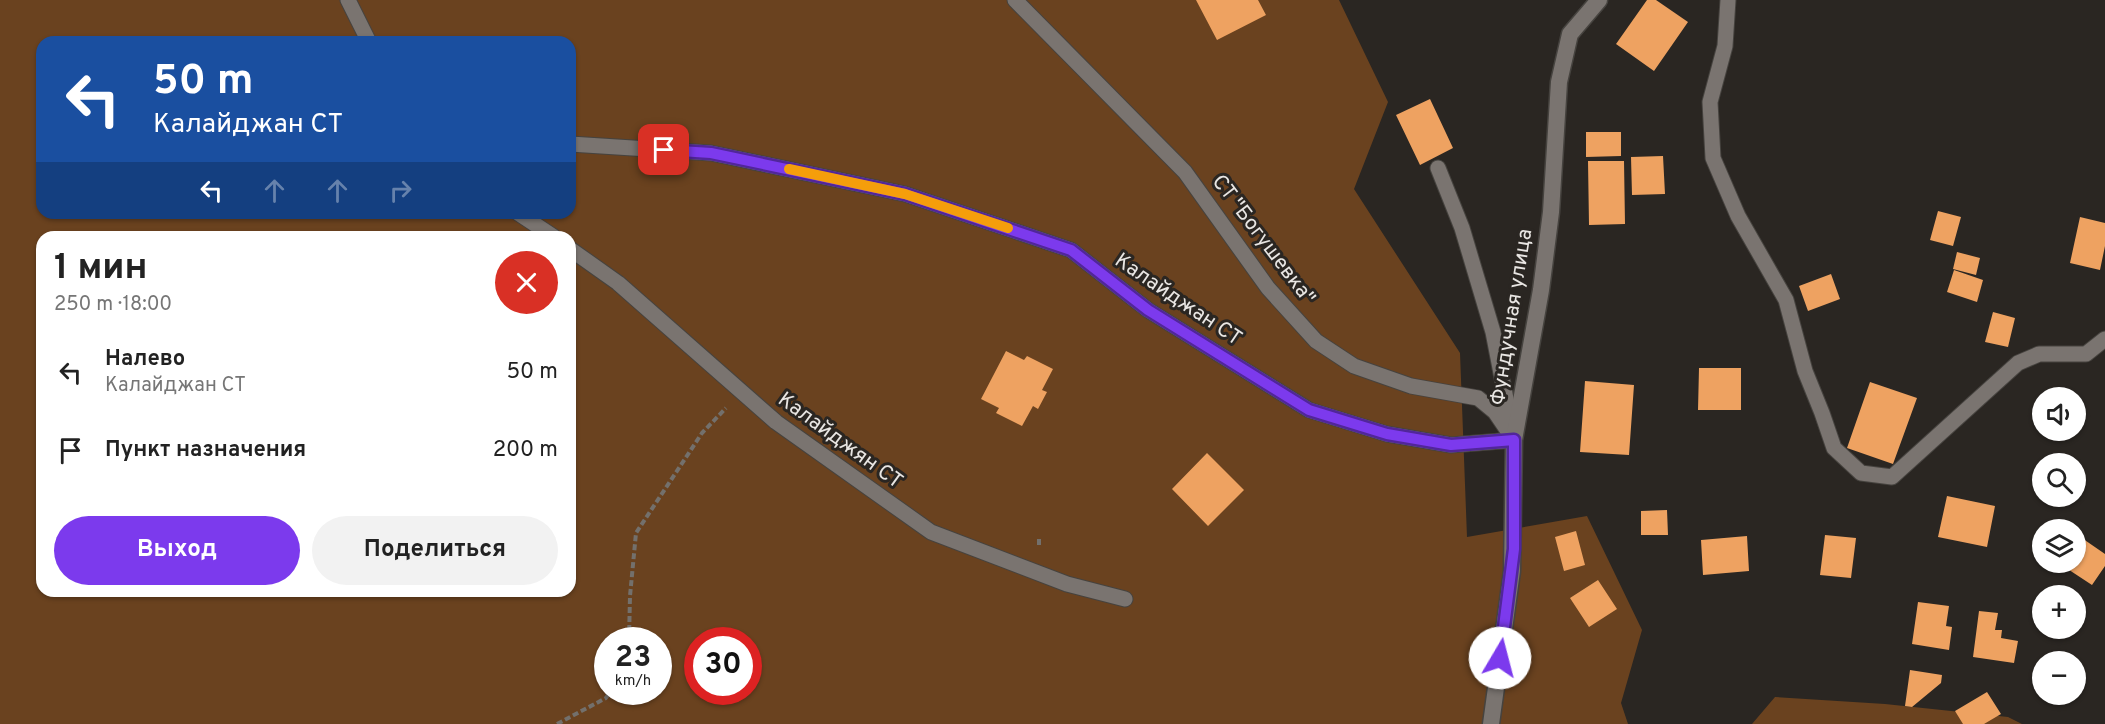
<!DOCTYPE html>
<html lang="ru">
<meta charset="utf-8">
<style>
body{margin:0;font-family:Overpass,sans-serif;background:#f2f2f2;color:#222;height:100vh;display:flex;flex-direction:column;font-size:22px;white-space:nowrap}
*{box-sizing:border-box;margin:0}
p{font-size:20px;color:#767676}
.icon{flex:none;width:33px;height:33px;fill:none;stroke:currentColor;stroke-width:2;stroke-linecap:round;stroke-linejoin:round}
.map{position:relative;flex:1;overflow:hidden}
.panel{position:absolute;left:36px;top:231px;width:540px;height:366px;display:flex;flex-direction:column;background:#fff;border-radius:18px;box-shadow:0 2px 4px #0004}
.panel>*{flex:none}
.hud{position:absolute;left:36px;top:36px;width:540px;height:183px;border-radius:18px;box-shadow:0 2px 4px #0004;background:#1a4fa0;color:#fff;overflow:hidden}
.buttons{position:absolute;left:2032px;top:387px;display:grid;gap:12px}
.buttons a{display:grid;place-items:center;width:54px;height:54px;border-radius:50%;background:#fff;box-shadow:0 2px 4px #0004;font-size:30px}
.speed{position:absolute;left:594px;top:627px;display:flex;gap:12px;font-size:30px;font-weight:700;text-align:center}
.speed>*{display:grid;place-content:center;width:78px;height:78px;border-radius:50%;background:#fff;box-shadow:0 2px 4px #0004;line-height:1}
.speed small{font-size:15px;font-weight:400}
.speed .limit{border:9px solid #d22;background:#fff;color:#111}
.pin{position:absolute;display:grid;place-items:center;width:51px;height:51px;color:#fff;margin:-26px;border-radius:12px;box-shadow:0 3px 9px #0006}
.me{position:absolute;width:66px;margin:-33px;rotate:8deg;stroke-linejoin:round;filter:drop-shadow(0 0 4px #0008)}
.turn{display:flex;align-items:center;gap:21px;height:126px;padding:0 18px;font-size:27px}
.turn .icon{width:78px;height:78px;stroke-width:2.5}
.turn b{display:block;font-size:42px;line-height:51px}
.lanes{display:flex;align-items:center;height:57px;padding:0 18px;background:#0003;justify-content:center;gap:30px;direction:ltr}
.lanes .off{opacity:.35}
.round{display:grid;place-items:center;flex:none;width:63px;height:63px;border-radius:32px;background:#f2f2f2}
.head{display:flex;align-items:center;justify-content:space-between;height:102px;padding:0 18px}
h1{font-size:36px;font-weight:700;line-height:45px}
.cta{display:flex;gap:12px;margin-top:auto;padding:12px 18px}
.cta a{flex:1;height:69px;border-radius:36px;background:#7c3aed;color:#fff;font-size:24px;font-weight:700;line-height:69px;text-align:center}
.cta a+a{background:#f2f2f2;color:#222}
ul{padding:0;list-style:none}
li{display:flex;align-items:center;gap:18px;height:78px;padding:0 18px}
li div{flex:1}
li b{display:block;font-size:22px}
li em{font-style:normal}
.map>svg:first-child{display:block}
.green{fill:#6a421f;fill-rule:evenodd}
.building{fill:#eea261}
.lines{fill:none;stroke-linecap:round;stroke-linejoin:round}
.service-casing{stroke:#46433f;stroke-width:17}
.minor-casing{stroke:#46433f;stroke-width:19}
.path{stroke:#73706c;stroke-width:4;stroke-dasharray:6 3;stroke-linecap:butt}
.service{stroke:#7a7470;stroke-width:15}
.minor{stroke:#7a7470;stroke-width:16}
.route-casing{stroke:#51269a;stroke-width:15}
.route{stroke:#7c3aed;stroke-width:10}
.slow{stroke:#f59e0b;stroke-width:10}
.labels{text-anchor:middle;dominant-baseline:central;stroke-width:6;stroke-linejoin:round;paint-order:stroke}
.street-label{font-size:21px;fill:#e9e6e3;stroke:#2a2622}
</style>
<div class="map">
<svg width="2105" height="724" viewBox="0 0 2105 724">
<rect width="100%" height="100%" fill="#2a2622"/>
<path class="green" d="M0 0H1339L1388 102 1354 189 1460 353 1467 537 1587 516 1642 630 1621 703 1628 724H0ZM42 42H570V213H42ZM42 237H570V591H42ZM608 640H658V692H608ZM698 640H748V692H698Z
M1775 697 1885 704 2008 717 2022 724H1752Z"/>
<path class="building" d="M1196 0H1258L1266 15 1217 40Z
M1647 0H1656L1688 22 1654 71 1616 44Z
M1430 99 1453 148 1420 165 1396 115Z
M1586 132H1621V156L1586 157Z
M1663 156 1665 194 1632 195 1631 157Z
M1588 161H1624L1625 224 1589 225Z
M1938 211 1961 217 1953 246 1930 240Z
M2080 217 2105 223V246L2100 270 2070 263Z
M1957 252 1980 258 1976 275 1953 269Z
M1954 270 1983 280 1977 302 1947 292Z
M1831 274 1840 299 1808 311 1799 286Z
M1993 312 2015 318 2008 347 1985 342Z
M1006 351 1024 360 1027 356 1053 369 1042 390 1047 392 1038 409 1033 406 1022 426 996 413 999 408 981 399Z
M1699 368H1741V410H1698Z
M1585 381 1634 385 1629 455 1580 452Z
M1870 382 1917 398 1893 464 1847 448Z
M1207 453 1244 490 1208 526 1172 489Z
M1947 496 1995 506 1987 547 1938 537Z
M1667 510 1668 535H1641V511Z
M1576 531 1585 565 1564 571 1555 537Z
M2076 534 2105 554V566L2092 585 2057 562H2076Z
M1825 535 1856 538 1851 578 1820 575Z
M1747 536 1749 571 1703 575 1701 540Z
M1598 580 1617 609 1589 627 1570 598Z
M1918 602 1949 606 1946 626 1952 627 1949 650 1912 644Z
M1979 611 1998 613 1995 630H2002L2001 638 2018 641 2014 663 1973 657Z
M1910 670 1942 675 1941 683 1912 707 1905 706Z
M1987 692 2001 714 1984 724H1963L1955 711Z"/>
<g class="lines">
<g class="service-casing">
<path id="service" d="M348 0 369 42
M1015 0 1185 172 1268 288 1316 341 1354 366 1411 386 1478 398 1495 412 1514 440
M1728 0 1725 46 1710 102 1713 158 1738 216 1786 300 1805 371 1822 413 1834 448 1861 473 1892 477 2018 363 2039 354H2086L2105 339
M570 144 711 153 905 194 1071 250 1148 310 1309 410 1387 434 1451 445 1514 440
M1438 168 1462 228 1493 332 1513 435
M518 213 554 237
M570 249 618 283 776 422 931 532 1067 584 1125 599"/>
</g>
<g class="minor-casing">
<path id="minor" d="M1491 724 1512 571 1514 440 1541 290 1551 212 1559 82 1570 34 1599 0"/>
</g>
<path class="path" d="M1039 539V548
M629 640 630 596 636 533 702 433 726 408
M557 724 606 698 610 692"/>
<use href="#service" class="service"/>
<use href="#minor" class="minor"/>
</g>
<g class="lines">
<g class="route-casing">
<path id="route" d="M664 150 711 153 905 194 1071 250 1148 310 1309 410 1387 434 1451 445 1514 440V549L1500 658"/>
</g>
<use href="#route" class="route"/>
<path class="slow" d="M789 169 905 194 1008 228"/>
</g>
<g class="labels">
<g class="street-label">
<text transform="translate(1263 240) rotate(53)">СТ "Богушевка"</text>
<text transform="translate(1178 300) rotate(34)">Калайджан СТ</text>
<text transform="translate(1512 317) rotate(-81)">Фундучная улица</text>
<text transform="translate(840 441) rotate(36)">Калайджян СТ</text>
</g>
</g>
</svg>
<div class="buttons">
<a><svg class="icon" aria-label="sound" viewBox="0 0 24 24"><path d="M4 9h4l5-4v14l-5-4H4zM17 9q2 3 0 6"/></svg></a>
<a><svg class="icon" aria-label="search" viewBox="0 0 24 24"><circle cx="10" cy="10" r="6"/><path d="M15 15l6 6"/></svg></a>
<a><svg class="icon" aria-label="layers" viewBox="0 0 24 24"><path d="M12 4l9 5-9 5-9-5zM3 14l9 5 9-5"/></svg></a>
<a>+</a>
<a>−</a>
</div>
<div class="speed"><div>23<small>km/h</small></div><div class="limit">30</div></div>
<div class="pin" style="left:664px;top:150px;background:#d93025"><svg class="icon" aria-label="arrive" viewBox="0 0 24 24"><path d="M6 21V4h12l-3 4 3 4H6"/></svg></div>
<svg class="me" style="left:1500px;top:658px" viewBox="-20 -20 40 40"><circle r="19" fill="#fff"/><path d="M0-13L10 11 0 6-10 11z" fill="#7c3aed"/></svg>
<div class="hud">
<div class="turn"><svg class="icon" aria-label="left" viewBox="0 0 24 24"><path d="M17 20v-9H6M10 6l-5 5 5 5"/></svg><div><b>50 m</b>Калайджан СТ</div></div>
<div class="lanes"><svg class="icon" aria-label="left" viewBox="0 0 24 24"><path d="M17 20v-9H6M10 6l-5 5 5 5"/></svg><svg class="icon off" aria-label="ahead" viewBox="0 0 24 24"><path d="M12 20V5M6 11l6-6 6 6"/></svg><svg class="icon off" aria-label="ahead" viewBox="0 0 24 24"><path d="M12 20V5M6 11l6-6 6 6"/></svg><svg class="icon off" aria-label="right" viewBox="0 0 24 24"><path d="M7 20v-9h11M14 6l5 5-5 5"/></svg></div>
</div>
<section class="panel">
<div class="head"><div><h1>1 мин</h1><p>250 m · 18:00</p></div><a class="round" style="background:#d93025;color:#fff"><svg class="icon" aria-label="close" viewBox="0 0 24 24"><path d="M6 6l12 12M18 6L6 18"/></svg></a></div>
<ul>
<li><svg class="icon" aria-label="left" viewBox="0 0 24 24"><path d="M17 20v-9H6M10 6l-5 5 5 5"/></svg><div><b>Налево</b><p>Калайджан СТ</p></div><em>50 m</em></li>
<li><svg class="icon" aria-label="arrive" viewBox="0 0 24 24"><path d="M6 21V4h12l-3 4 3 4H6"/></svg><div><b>Пункт назначения</b></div><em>200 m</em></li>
</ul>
<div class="cta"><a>Выход</a><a>Поделиться</a></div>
</section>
</div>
